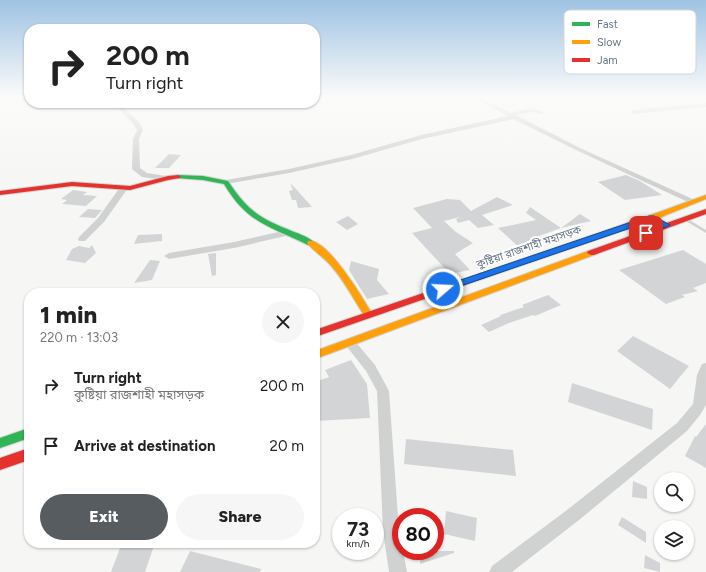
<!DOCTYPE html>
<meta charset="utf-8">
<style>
body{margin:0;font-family:Figtree,"Noto Sans Bengali",sans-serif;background:#f6f6f6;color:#222;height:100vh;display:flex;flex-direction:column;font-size:15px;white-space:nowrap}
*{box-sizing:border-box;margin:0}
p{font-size:13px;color:#767676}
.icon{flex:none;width:22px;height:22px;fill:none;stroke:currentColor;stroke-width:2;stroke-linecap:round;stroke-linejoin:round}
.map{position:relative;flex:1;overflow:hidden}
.panel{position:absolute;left:24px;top:288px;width:296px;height:260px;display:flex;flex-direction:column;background:#fff;border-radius:16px;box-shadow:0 1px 3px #0004}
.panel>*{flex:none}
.banner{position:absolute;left:24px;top:24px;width:296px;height:84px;border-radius:16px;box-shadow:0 1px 3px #0004;background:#fff;color:#222;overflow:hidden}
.controls{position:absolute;left:654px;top:472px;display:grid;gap:8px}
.controls a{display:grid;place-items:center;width:40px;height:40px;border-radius:50%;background:#fff;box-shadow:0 1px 3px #0004;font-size:20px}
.speed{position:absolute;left:332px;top:508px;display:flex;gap:8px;font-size:20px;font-weight:700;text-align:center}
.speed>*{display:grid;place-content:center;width:52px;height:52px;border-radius:50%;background:#fff;box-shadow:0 1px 3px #0004;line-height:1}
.speed small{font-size:10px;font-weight:400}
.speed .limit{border:6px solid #d22;background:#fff;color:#111}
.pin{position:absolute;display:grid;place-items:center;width:34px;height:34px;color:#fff;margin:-17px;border-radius:8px;box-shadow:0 2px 6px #0006}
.me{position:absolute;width:44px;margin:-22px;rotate:71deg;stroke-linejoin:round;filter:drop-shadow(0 0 3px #0008)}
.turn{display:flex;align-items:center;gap:14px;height:84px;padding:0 16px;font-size:18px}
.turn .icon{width:52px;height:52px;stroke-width:2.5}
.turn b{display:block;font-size:28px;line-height:34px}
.round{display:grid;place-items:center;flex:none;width:42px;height:42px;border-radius:21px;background:#f6f6f6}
.overview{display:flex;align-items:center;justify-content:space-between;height:68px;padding:0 16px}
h1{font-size:24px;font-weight:800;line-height:30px}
.cta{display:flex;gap:8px;margin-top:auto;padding:8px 16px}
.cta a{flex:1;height:46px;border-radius:24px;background:#575c61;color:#fff;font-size:16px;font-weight:800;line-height:46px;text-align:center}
.cta a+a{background:#f6f6f6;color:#222}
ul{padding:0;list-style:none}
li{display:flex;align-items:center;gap:12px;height:60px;padding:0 16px}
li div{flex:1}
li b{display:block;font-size:15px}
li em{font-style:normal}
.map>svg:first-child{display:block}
.building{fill:#d3d4d5}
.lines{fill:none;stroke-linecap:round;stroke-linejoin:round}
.fast-casing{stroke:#d1d4d5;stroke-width:2}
.slow-casing{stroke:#d1d4d5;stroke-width:2}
.jam-casing{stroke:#d1d4d5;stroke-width:2}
.lane{fill:#d0d2d2;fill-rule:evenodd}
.street{fill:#d0d2d2;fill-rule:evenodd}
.fast{fill:#30b455;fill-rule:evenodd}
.slow{fill:#ff9f0a;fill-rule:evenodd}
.jam{fill:#e5322d;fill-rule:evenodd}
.route{fill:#1a73e8;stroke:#114b97}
.labels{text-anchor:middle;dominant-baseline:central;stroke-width:4;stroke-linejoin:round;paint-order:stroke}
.street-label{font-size:11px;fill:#647588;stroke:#fff}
.key{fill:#fff;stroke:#d0d6db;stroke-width:1}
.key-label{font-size:11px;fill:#647588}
</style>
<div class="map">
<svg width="706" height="572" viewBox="0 0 706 572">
<rect width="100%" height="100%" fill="#f6f7f5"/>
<path class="building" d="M169 154 181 155 169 168H155Z
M626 175 640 181 662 195 625 200 598 182Z
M290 183 296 189 312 207 298 208 296 200H292L289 191 293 190Z
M73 190 87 192 83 195 97 196 86 206 62 204 67 200 61 199Z
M497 197 513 205 482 215 494 225 478 228 469 220 458 223 456 219 460 217 444 221 456 232 473 243 455 254 470 270 450 274 412 233 432 228 413 208 447 199 460 200 471 211Z
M530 207 561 228 580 214 591 221 561 228 539 236 540 238 531 240 538 245 521 249 498 228 536 220 526 213Z
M88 209 102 210 95 218 79 217Z
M348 216 358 224 347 230 336 222Z
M162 234V241L134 244 138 235Z
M92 245 96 253 85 263 66 260 72 249 79 246 89 248Z
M683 250 706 264V283L693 288 698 291 682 295 685 297 666 304 619 270Z
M216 253V275L212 276 208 254Z
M150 260 160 261 152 280 134 283Z
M351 261 379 269 377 280 389 294 367 299 349 270Z
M548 295 561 305 535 316 533 315 509 323 489 332 481 325 501 316 500 315 524 307 522 305Z
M633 336 689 366 670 389 617 351Z
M351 360 367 384 370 418 315 421V382L329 377 325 370Z
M572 383 653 409 652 430 568 402Z
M706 424V468L685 456 695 436 696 437Z
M406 439 513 450 516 476 404 464Z
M633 481 647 487V499L632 497Z
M446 511 477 518 475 541 444 534Z
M622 517 646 532V543L618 525Z
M122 543H155L145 572H111Z
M190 551 261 569 260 572H180Z
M421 551H454V553L420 564Z
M645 555 660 563V572L644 568Z"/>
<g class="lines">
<g class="fast-casing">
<path id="fast" d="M178 175 203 176 228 181C246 208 257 217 287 229 296 233 308 236 315 243L314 245H308C269 226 247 223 224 184L203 180 176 178 175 177Z
M29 428V438L0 448V438Z"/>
</g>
<g class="slow-casing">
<path id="slow" d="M706 195V199L654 220 485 278 482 279 478 276 479 274 648 216Z
M308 241C327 237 364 300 373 315L371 317H365C354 300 345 282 332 267 325 258 314 252 307 243Z
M588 251H591L595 253 594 255 315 359V351Z"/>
</g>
<g class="jam-casing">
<path id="jam" d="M178 175 181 177 180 178 168 180 130 190 72 186 0 195V191L72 182 130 186 168 176Z
M706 209V214L594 255H591L587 253 588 251Z
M482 273 486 276 485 278 315 337V330Z
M29 448V460L0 470V458Z"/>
</g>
<path class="lane" d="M684 218H686L706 230V233L684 220Z"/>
<path class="street" d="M473 97H478L511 113 532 108 543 112V114L532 112 516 115 580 148 697 201 693 203H690L576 150 513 119 422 139 352 159 289 173 226 184 222 182 226 180 289 169 351 155 421 135 508 116Z
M119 103H125L124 108 138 121 143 130 139 139 140 168 147 173 166 176V180L142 177 132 169 133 139 137 130 133 123 118 108Z
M706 103V107L633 114 630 112 633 110Z
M121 186H127L128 188 104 222 85 241H79L78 239 79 237 98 218Z
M287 230 291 233 290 235 234 248 169 259 164 256 169 253 234 242Z
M350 339 354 340 375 365 389 391 399 531 401 551H403L407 572H389L383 531 377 391 366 371 344 343 346 340Z
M706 363V405L700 415 687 431 579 520 512 572H489L492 566 567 510 677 423 693 404 697 375 702 364Z"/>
<use href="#fast" class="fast"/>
<use href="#slow" class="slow"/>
<use href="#jam" class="jam"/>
</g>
<linearGradient id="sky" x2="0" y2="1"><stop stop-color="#9fc3e3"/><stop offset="0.55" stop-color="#fbfbfa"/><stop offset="1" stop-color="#fbfbfa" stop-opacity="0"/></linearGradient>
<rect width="706" height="177" fill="url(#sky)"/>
<path class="route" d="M649 216H654L670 225 649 235H643V232L660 225 651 221 446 291 443 292 438 289 440 287Z"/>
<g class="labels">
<g class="street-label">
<text transform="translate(529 247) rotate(-19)">কুষ্টিয়া রাজশাহী মহাসড়ক</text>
</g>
</g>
<rect x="564" y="10" width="132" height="64" rx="6" class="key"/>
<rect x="572" y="22" width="18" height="4" fill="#30b455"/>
<rect x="572" y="40" width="18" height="4" fill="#ff9f0a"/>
<rect x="572" y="58" width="18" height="4" fill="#e5322d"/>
<g class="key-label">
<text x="597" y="28">Fast</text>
<text x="597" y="46">Slow</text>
<text x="597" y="64">Jam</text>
</g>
</svg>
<div class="controls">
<a><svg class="icon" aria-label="search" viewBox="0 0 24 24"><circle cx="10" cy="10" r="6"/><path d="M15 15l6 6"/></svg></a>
<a><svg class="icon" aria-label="layers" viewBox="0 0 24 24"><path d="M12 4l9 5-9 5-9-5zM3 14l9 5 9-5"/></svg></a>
</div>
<div class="speed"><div>73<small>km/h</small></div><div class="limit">80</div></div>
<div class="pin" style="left:646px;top:233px;background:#d93025"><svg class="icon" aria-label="arrive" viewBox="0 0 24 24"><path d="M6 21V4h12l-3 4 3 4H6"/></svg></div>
<svg class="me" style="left:443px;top:289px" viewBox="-20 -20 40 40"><circle r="17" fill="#1a73e8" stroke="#fff" stroke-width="3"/><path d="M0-11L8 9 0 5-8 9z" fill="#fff"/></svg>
<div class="banner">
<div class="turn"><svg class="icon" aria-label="right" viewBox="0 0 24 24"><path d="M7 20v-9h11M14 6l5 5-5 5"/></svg><div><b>200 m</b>Turn right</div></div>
</div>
<section class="panel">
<div class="overview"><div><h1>1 min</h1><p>220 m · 13:03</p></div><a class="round"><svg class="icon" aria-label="close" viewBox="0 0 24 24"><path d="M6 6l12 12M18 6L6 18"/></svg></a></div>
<ul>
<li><svg class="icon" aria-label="right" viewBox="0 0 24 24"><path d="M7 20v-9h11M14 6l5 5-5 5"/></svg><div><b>Turn right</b><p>কুষ্টিয়া রাজশাহী মহাসড়ক</p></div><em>200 m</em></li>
<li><svg class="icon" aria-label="arrive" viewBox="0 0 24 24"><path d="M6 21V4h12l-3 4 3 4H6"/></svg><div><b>Arrive at destination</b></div><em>20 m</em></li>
</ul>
<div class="cta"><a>Exit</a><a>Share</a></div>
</section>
</div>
